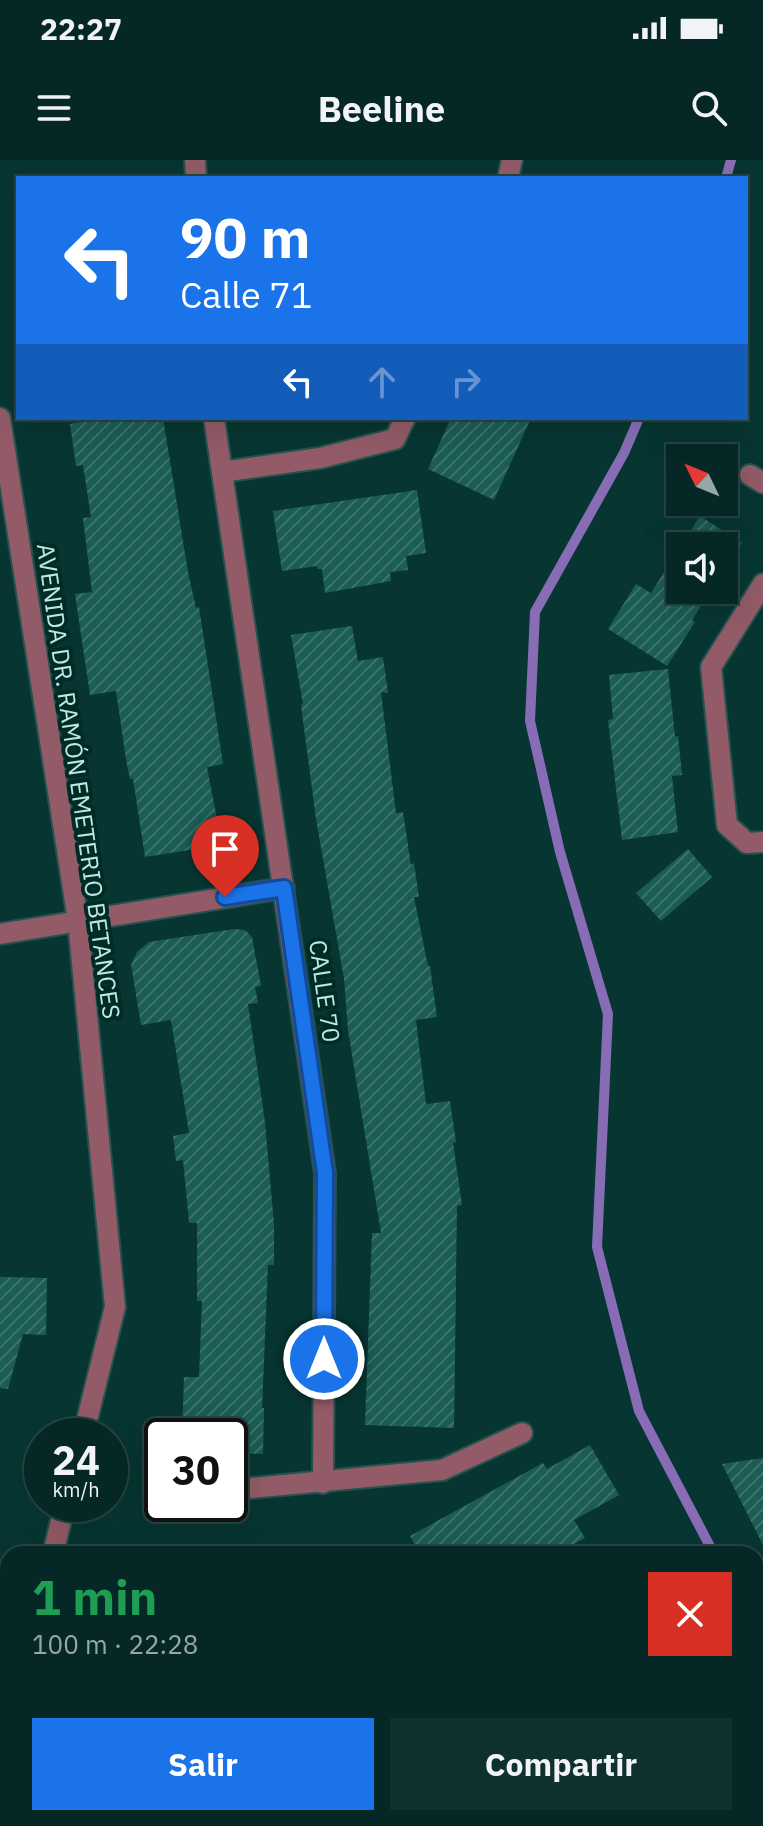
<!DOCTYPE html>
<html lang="es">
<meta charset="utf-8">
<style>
body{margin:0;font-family:"IBM Plex Sans",sans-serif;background:#0e302e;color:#f1f3f6;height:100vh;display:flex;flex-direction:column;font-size:30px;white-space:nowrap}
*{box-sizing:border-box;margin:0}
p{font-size:26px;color:#97a6a7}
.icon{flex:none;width:44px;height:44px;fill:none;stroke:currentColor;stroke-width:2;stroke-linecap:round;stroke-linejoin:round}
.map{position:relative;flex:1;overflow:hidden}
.drawer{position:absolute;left:0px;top:1386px;width:764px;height:280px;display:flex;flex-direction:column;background:#052826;border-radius:24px 24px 0 0;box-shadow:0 8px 32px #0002,0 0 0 2px #264443}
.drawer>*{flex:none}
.top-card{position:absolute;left:16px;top:16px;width:732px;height:244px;border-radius:0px;box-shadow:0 8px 32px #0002,0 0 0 2px #264443;background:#1a73e8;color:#fff;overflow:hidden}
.needle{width:52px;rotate:313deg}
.fabs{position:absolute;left:666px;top:284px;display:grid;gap:16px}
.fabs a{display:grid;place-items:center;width:72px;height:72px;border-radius:0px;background:#052826;box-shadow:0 8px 32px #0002,0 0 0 2px #264443;font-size:40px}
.speed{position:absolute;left:24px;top:1258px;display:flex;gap:16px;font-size:40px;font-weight:700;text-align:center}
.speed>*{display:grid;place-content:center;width:104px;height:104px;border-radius:50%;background:#052826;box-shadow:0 8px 32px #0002,0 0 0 2px #264443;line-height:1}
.speed small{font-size:20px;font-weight:400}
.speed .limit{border:4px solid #111;border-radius:12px;background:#fff;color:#111}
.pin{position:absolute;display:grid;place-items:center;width:68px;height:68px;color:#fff;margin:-82px -34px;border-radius:50% 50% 50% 0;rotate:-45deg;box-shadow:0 0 8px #0007}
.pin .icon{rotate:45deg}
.me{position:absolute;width:88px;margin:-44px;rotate:0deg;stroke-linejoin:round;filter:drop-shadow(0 0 6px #0008)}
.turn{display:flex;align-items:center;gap:28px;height:168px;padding:0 32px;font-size:36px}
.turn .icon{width:104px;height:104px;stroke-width:2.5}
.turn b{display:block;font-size:56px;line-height:68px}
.lanes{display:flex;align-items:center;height:76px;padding:0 32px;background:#0003;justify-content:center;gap:40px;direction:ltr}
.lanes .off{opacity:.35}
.round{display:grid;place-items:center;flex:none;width:84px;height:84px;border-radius:0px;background:#0e302e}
.head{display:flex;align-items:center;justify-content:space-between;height:136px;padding:0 32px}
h1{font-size:48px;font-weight:800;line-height:60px;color:#1e9e55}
.button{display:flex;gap:16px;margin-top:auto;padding:16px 32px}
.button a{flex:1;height:92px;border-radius:0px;background:#1a73e8;color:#fff;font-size:32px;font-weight:800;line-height:92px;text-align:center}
.button a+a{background:#0e302e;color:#f1f3f6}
.status{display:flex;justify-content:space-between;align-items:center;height:56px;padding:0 40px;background:#052826;direction:ltr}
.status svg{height:22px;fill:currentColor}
header{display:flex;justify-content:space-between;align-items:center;height:104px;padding:0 32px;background:#052826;font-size:36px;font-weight:800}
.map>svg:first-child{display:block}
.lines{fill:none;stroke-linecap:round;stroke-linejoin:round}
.stream{stroke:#886db6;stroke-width:10}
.building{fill:url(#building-hatch)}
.minor-casing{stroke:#25524e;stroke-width:24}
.tertiary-casing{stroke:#25524e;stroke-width:24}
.minor{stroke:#925b67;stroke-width:20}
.tertiary{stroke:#925b67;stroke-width:20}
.route-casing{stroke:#114b97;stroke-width:20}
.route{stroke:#1a73e8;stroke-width:14}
.labels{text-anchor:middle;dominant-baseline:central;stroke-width:8;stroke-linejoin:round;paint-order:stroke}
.street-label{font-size:24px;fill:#c0e7e1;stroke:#002c28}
</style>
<div class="status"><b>22:27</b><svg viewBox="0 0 49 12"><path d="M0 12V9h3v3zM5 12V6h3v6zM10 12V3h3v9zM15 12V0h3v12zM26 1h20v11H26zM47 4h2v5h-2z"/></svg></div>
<header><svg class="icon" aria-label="menu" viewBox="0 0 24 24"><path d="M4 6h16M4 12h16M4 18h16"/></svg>Beeline<svg class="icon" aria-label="search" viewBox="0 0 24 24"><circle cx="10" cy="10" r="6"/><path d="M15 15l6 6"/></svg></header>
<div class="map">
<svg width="763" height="1666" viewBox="0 0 763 1666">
<defs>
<pattern id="building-hatch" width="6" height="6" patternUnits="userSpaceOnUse" patternTransform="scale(2)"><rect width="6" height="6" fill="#1b5c55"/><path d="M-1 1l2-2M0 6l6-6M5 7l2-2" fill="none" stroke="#3a736d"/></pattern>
</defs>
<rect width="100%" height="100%" fill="#073632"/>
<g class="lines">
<path class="stream" d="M726 18 731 0
M639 258 624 293 535 452 530 561 560 692 608 854 597 1087 639 1251 714 1394
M756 1468 763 1479"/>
</g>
<path class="building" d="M99 258H163L188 412 196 448 199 447 223 604 207 607 222 685 145 697 133 619H130L126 600 116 531 90 535 75 434 92 432 83 358 91 357 83 305 76 306 70 264Z
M451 258H531L494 340 428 309Z
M417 330 426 393 406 396 408 410 390 412 391 421 325 433 322 409H317V406L282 411 273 351Z
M700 356 742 383 724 410V386H681Z
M680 387V430H711L692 460 695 462 667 506 608 469 636 424 651 433Z
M352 466 358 501 383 497 388 533 381 532 396 653 403 652 411 705 414 703 419 737H414L428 806H430L437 857 416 860 426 944 450 941 456 982 453 983 462 1045 457 1046 454 1268 365 1265 372 1073H381L348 870 344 819 316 659 301 545 303 544 291 475Z
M668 509 675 577 678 576 682 615 672 616 678 672 622 680 608 560 613 559 609 515Z
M688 689 712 717 661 761 636 733Z
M234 769 245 770 252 777 261 826 255 827 258 843 248 844 265 962 274 1064V1105H268L262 1248H264L263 1294 230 1293V1276H182L184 1217H199L202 1141H197V1063H189L183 1000 176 1001 173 976 189 973 171 860 141 865 131 805 137 792 149 782Z
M0 1117 47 1118 46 1175 23 1174 8 1229 0 1228Z
M590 1285 619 1335 574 1360 585 1378 556 1394H420L410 1376 543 1303 547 1309Z
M763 1298V1385L722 1304Z"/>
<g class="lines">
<g class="minor-casing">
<path id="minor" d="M195 0 196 18
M508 18 512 0
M214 258 325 1013 323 1323
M222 312 320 298 395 279 405 258
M750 315 763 323
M763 424 711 507 727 665 747 683 763 682
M0 774 284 728
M230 1330 442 1310 522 1273"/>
</g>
<g class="tertiary-casing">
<path id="tertiary" d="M0 258 78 761 115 1147 83 1276
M53 1394 65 1344
M756 1563 763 1561
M0 1599 8 1568
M0 1637 8 1638
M178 1658 210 1662H430L444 1658"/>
</g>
<use href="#minor" class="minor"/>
<use href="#tertiary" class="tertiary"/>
</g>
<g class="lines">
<g class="route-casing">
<path id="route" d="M225 737 284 728 325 1013 324 1199"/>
</g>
<use href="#route" class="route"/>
</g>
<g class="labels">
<g class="street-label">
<text transform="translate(79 621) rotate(82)">AVENIDA DR. RAMÓN EMETERIO BETANCES</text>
<text transform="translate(325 831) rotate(82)">CALLE 70</text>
</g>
</g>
</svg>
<div class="fabs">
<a><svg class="needle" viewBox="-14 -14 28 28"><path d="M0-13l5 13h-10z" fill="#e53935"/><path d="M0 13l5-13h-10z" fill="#97a6a7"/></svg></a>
<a><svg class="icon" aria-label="sound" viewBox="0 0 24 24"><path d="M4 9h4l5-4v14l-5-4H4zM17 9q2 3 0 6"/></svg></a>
</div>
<div class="speed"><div>24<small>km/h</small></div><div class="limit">30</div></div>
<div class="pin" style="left:225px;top:737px;background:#d93025"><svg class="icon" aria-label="arrive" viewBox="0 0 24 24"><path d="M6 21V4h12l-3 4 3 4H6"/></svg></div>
<svg class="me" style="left:324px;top:1199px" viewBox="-20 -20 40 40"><circle r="17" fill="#1a73e8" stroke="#fff" stroke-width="3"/><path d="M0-11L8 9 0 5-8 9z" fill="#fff"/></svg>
<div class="top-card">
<div class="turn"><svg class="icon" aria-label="left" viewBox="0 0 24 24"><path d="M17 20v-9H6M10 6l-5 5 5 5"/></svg><div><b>90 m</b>Calle 71</div></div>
<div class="lanes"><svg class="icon" aria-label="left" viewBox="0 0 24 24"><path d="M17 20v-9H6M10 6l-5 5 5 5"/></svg><svg class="icon off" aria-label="ahead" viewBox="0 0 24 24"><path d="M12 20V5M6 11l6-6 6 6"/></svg><svg class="icon off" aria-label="right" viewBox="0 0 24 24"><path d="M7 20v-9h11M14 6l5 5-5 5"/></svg></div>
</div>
<section class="drawer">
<div class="head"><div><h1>1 min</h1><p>100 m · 22:28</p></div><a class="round" style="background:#d93025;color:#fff"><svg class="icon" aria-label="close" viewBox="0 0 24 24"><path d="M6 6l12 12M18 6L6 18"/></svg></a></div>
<div class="button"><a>Salir</a><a>Compartir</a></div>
</section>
</div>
